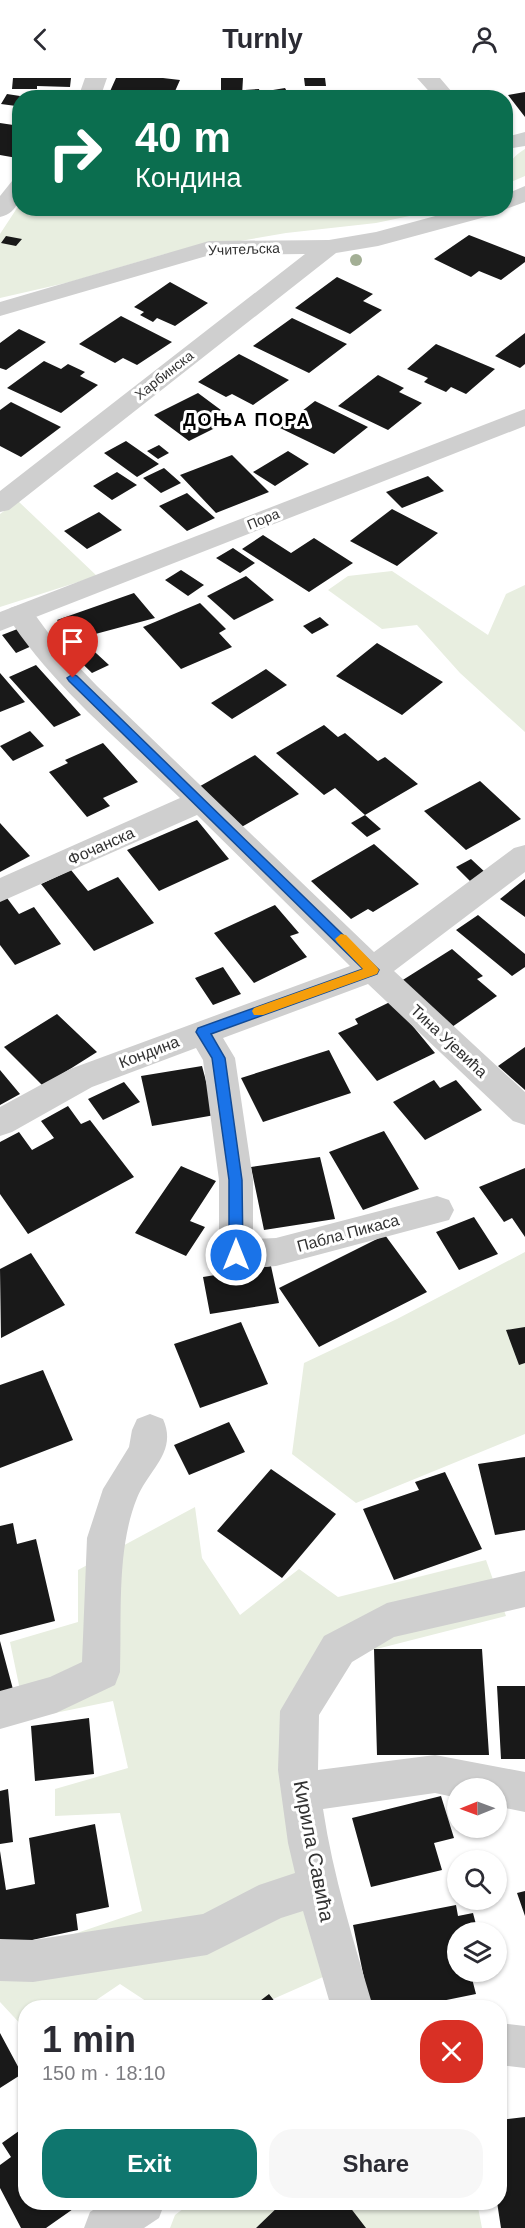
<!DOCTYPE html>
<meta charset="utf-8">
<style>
body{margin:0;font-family:Helvetica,sans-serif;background:#f7f7f7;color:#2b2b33;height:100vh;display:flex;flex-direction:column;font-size:22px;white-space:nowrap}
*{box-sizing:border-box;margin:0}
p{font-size:20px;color:#7c7c81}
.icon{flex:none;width:33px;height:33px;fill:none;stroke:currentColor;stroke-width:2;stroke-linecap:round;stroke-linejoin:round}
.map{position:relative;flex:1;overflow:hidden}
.details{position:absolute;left:18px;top:1922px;width:489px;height:210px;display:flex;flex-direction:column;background:#fff;border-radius:24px;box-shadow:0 2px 4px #0004}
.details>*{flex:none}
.hud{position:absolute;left:12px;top:12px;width:501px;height:126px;border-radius:24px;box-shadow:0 2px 4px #0004;background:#0b6e4f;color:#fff;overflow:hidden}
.needle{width:39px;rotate:269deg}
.buttons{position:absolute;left:447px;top:1700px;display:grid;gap:12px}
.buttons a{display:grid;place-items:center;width:60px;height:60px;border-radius:50%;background:#fff;box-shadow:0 2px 4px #0004;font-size:30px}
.pin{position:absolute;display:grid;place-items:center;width:51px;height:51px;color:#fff;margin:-62px -26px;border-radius:50% 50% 50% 0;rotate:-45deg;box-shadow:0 0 6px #0007}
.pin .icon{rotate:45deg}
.me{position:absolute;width:66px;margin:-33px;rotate:0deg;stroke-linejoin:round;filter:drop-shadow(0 0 4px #0008)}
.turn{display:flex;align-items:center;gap:21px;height:126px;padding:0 24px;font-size:27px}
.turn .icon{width:78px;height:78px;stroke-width:2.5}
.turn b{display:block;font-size:42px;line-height:51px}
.round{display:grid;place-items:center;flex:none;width:63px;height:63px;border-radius:24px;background:#f7f7f7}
.overview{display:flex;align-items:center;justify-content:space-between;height:102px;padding:0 24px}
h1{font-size:36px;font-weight:700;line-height:45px}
.button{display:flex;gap:12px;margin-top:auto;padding:12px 24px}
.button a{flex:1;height:69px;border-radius:24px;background:#0f766e;color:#fff;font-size:24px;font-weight:700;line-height:69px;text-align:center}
.button a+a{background:#f7f7f7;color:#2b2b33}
header{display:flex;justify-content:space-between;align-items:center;height:78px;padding:0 24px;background:#fff;font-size:27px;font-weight:700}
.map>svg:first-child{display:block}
.green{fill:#e8eee0}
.building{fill:#191919}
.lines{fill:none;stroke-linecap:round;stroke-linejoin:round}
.minor{fill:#cfcfcf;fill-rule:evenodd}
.tertiary{fill:#cfcfcf;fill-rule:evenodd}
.tree{fill:#a3af95}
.route{fill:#1a73e8;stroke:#114b97;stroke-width:1.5}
.slow{fill:#f59e0b}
.labels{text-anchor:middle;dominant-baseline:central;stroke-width:6;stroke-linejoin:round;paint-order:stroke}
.far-street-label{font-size:14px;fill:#323232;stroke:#fff}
.street-label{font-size:16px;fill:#323232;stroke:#fff}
.far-district-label{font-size:18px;font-weight:bold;letter-spacing:1.5px;fill:#000;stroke:#fff}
.near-street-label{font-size:20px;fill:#323232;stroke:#fff}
</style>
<header><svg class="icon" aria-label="back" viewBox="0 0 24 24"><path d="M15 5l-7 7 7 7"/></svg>Turnly<svg class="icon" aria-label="person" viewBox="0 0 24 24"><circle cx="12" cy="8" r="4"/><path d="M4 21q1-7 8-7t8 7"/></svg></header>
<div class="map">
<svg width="525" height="2150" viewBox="0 0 525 2150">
<rect width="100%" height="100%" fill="#fff"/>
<path class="green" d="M525 71V98L506 106C505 90 511 79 525 71Z
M19 127 20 130 443 131 376 145 286 155 165 176 70 204 0 220V156Z
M18 423 97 498 0 529V436Z
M392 493 488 557 506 516 525 507V654L460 595 417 547 382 551 328 512 348 498Z
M525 1174V1356L356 1425 292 1376 304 1285 397 1241Z
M195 1429 202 1480 240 1537 299 1491 338 1519 486 1482 506 1538 357 1576 284 1671 323 1899 255 1929H155L120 1906 86 1929H26L25 1951 0 1924V1881L142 1833 120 1735 55 1738V1711L128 1690 113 1623 26 1641 10 1564 78 1544V1492Z
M192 2124H477L482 2150H170L175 2137Z"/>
<path class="building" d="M13 0H71L70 9 37 8V11H12Z
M116 0H163L180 2 172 20H107Z
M221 0H243L242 18H221Z
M304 0H325L326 8H305Z
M285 10 289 17 277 19 273 12Z
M259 11 261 20H247L245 12Z
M525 14V39L508 17Z
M7 16 20 18 16 28 1 26Z
M0 45 20 48V77L17 80 0 77Z
M469 157 525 179V184L501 202 479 193 471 199 434 181Z
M6 158 22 161 16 168 1 165Z
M337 199 373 216 363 223 382 232 350 256 295 230Z
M170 204 208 225 175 248 157 240 153 244 140 237 144 234 134 229Z
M121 238 172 264 137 287 123 280 115 285 79 266Z
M292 240 347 266 309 295 253 268Z
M19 251 46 264 6 292 0 290V265Z
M525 255V286L520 290 495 278Z
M436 266 495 291 466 316 451 309 446 314 424 304 428 300 407 291Z
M239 276 289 302 253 327 232 316 226 319 198 304Z
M44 283 61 291 68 286 85 294 80 298 98 307 61 335 7 310Z
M378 297 404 310 399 314 422 325 388 352 338 328Z
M198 315 233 341 189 363 154 337Z
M315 323 368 349 334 376 280 350Z
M11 324 61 349 21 379 0 368V332Z
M126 363 159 386 137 399 104 375Z
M159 367 169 375 158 381 147 373Z
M288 373 309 386 275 408 253 394Z
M232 377 269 414 216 435 180 397Z
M164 390 181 405 161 415 143 400Z
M117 394 137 407 112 422 93 408Z
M428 398 444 413 402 430 386 414Z
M187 415 215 440 187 453 159 428Z
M392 431 438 455 397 488 350 463Z
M99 434 122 452 87 471 64 453Z
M263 457 291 475 314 460 353 485 309 514 242 471Z
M233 470 255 485 240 495 216 480Z
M181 492 204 507 188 518 165 502Z
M246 498 274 522 234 542 207 518Z
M134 515 155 540 73 562 57 542Z
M200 525 226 551 219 555 232 569 181 591 143 549Z
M320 539 329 547 312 556 303 548Z
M20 550 34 567 16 575 2 557Z
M84 564 109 587 92 595 68 572Z
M377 565 443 604 402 637 336 598Z
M36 587 81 637 54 649 9 599Z
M266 591 287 607 232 641 211 625Z
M0 595 25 624 0 634Z
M324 647 338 659 345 655 378 683 385 679 418 706 365 737 335 710 324 717 276 675Z
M30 653 44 668 13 683 0 668Z
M103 665 138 704 103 720 110 728 87 739 49 694 68 685 65 682Z
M255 677 299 716 238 751 195 711Z
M480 703 521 741 466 772 424 733Z
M365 737 381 751 367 759 351 745Z
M197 742 229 781 159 813 127 772Z
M0 745 30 778 0 794Z
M374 766 419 806 373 834 368 831 351 841 311 803Z
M471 781 487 796 471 804 456 789Z
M71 792 88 813 118 799 154 845 94 873 41 806Z
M525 801V839L500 821Z
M7 820 19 836 34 829 61 866 15 887 0 867V823Z
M275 827 299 855 290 858 307 879 254 905 214 855Z
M478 837 525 876V889L512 898 456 852Z
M452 871 483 898 477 901 497 918 449 951 398 905Z
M223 889 241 916 213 927 195 900Z
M392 923 435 975 377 1003 338 955 358 946 355 941Z
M57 936 97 974 43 1008 4 969Z
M525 969V1012L498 988Z
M329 972 351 1015 263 1044 241 1000Z
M202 988 215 1037 152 1048 141 998Z
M0 992 20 1016 0 1027Z
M434 1002 440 1010 456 1002 482 1032 425 1062 393 1024Z
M124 1004 140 1024 103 1042 88 1021Z
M68 1028 81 1046 90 1042 134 1099 28 1156 0 1116V1064L19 1054 32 1072 54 1060 41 1043Z
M384 1053 419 1111 363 1132 329 1074Z
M320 1079 335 1141 264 1152 251 1089Z
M181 1088 216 1103 190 1143 205 1149 186 1178 135 1155Z
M525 1090V1159L512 1140 504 1144 479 1109Z
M474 1139 498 1176 459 1192 436 1154Z
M385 1157 427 1214 319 1269 279 1210Z
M31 1175 65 1227 1 1260 0 1191Z
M271 1188 279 1225 210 1236 203 1199Z
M241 1244 268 1306 200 1330 174 1266Z
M525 1249V1285L519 1287 506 1252Z
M43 1292 73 1362 0 1390V1307Z
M229 1344 245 1374 189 1397 174 1367Z
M525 1379V1452L495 1457 478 1386Z
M271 1391 336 1436 282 1500 217 1453Z
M445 1394 482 1471 394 1502 363 1431 419 1412 415 1404Z
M13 1445 17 1466 36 1461 55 1543 0 1557V1448Z
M0 1563 14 1615 0 1619Z
M374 1571H482L489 1677H377Z
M497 1608H525V1681H501Z
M89 1640 94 1696 35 1703 31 1648Z
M8 1711 13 1764 0 1766V1713Z
M441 1718 454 1760 434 1765 442 1792 371 1809 352 1740Z
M95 1746 109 1829 76 1836 78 1852 0 1869V1773L6 1812 35 1806 29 1760Z
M525 1813V1838L517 1815Z
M456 1827 458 1838 473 1835 478 1854H458V1893H470L476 1916 412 1929H370L353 1847Z
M269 1916 279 1929H252Z
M0 1955 22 1996 0 2010Z
M525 2039V2150H501L497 2124H500V2042Z
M26 2048V2124H83L46 2150H21L0 2110V2087L11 2079 2 2065Z
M283 2124H346L366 2150H256Z"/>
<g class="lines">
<path class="minor" d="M85 0H107L100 20H78Z
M417 0H440L457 20H435Z
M525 54V68L506 71V59Z
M20 101C20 119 20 134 0 139V118L12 103Z
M525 108V124L506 131 505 130 506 116Z
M465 130H503L500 135 378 168 336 175 9 432 0 434V413L305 176 210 177 0 238V224L209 163 329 162 376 154Z
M20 527 30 530 55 564 97 608 374 874 514 770 525 767V794L394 893 525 1014V1047L513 1043 368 906 223 960 235 980 253 1102V1161L276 1160 437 1118 449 1122 454 1132 449 1142 276 1188 236 1191 224 1187 219 1177V1102L203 982 196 970 92 1009 12 1054 0 1058V1029L70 991 350 888 197 737 0 824V800L180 720C120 663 51 607 6 536L10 530Z
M150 1336 163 1341C178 1374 148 1392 137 1420 116 1472 122 1538 120 1594L115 1607 56 1635 0 1651V1613L50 1599 82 1584 87 1460 103 1411 129 1369 132 1352 137 1341Z
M525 1493V1529L394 1559 352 1584 319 1637 318 1692 435 1677 525 1694V1734L496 1728V1710H458V1720L435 1715 323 1731C333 1798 354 1864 373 1929H331L303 1833 281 1840 207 1877 33 1904 0 1903V1861L33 1862 203 1836 259 1807 295 1795 288 1765 278 1692 280 1633 324 1558 387 1525Z
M500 1945 525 1948V1990L500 1987Z
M105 2124H165L159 2140 144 2150H84L90 2134Z"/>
<path class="tertiary" d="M525 331V348L0 553V534Z"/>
</g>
<circle class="tree" cx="356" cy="182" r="6"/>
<path class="route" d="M73 596 77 598 379 892 377 896 211 956 225 980 242 1102 243 1177 241 1181H231L229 1177V1102L212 980 196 954 198 950 363 891 69 603 67 600Z"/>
<path class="slow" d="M341 856 346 857 377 889 379 892 377 896 263 937H254L252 933 254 930 363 891 337 864 335 861Z"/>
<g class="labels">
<g class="far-street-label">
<text transform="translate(244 171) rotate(-2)">Учитељска</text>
<text transform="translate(164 297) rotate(-38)">Харбинска</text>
<text transform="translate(263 441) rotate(-22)">Пора</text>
</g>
<g class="street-label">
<text transform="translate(101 768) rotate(-24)">Фочанска</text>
<text transform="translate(449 963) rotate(43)">Тина Ујевића</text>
<text transform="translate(149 974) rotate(-21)">Кондина</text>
<text transform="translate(348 1155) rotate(-15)">Пабла Пикаса</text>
</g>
<g class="far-district-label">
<text x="247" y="342">ДОЊА ПОРА</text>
</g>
<g class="near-street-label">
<text transform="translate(314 1773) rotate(79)">Кирила Савића</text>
</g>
</g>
</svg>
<div class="buttons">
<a><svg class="needle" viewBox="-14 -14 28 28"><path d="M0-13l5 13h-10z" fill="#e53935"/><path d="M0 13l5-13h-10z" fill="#7c7c81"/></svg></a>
<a><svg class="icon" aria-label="search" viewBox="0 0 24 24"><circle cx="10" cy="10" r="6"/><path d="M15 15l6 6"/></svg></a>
<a><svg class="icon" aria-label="layers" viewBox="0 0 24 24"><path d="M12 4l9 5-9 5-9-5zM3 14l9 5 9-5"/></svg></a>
</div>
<div class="pin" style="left:73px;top:600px;background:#d93025"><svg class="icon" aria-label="arrive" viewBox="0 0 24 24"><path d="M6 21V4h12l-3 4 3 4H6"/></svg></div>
<svg class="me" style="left:236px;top:1177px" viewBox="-20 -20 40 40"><circle r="17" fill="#1a73e8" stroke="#fff" stroke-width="3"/><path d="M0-11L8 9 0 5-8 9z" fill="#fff"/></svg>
<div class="hud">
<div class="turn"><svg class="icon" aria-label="right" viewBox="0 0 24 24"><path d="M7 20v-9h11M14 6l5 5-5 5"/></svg><div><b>40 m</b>Кондина</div></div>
</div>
<section class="details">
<div class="overview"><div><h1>1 min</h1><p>150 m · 18:10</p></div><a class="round" style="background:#d93025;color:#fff"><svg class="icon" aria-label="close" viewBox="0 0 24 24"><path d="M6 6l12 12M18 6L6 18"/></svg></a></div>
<div class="button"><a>Exit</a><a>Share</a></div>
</section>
</div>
